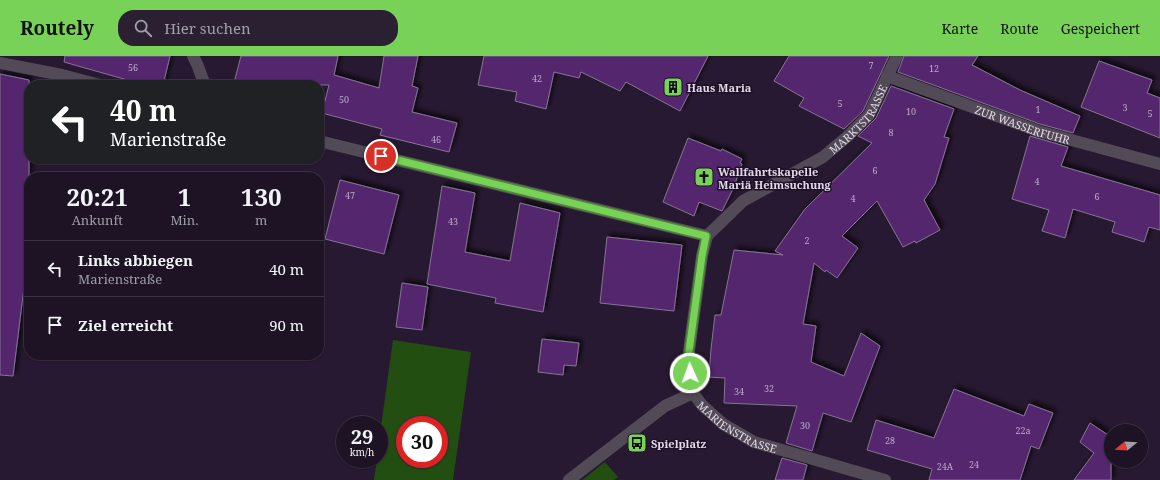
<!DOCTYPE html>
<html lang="de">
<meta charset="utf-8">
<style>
body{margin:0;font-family:"Noto Serif",serif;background:#2a2032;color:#f1f3f6;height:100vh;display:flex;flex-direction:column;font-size:15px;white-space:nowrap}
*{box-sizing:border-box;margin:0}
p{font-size:13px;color:#a09ea7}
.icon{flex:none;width:22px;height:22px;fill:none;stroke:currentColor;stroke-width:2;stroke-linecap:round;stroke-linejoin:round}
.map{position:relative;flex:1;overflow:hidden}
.sheet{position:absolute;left:24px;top:116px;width:300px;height:188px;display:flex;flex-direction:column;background:#1d1325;border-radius:16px;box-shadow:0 1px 3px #0004,0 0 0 1px #3b3242}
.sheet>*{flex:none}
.top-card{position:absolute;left:24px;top:24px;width:300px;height:84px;border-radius:16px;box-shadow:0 1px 3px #0004,0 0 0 1px #3b3242;background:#202124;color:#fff;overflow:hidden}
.needle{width:26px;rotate:252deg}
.controls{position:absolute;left:1104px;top:368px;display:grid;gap:8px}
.controls a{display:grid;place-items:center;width:44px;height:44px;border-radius:50%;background:#1d1325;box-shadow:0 1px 3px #0004,0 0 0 1px #3b3242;font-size:20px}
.speed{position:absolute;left:336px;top:360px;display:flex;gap:8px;font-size:20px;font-weight:700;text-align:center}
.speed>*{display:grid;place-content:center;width:52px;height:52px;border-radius:50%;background:#1d1325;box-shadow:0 1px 3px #0004,0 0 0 1px #3b3242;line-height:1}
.speed small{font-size:10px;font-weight:400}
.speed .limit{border:6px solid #d22;background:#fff;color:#111}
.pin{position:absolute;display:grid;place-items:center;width:34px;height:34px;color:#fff;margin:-17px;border:2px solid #fff;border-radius:50%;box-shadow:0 1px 4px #0007}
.me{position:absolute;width:44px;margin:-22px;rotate:358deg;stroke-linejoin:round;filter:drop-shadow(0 0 3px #0008)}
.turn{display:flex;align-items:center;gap:14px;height:84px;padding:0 20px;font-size:18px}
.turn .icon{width:52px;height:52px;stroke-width:2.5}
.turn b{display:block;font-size:28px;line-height:34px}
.eta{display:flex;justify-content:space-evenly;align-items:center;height:68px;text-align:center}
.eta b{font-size:24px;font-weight:700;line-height:28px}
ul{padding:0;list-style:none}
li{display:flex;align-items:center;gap:12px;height:56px;padding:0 20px;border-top:1px solid #3b3242}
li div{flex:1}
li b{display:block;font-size:15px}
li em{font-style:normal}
header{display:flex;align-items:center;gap:24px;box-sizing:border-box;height:56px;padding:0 20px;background:#78d258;color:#111}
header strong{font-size:19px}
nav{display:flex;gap:22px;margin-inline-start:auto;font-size:14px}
.search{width:280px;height:36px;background:#2a2032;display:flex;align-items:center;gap:10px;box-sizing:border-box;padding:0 14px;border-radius:16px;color:#a09ea7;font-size:15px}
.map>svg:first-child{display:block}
.green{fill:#224e11;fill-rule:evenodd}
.building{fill:#53256e;stroke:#857592;filter:url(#shadow)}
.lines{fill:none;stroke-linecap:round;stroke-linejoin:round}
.service{stroke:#524b57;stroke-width:12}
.minor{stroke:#524b57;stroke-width:12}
.route-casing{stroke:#4e8839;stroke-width:10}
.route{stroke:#78d258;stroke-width:7}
.labels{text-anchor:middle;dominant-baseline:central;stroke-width:3;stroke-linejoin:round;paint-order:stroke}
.number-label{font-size:9px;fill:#beabca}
.poi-label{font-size:11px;font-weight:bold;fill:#e2d8e9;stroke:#1e1027;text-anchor:start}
.street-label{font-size:11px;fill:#e2d8e9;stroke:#1e1027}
</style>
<header>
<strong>Routely</strong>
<div class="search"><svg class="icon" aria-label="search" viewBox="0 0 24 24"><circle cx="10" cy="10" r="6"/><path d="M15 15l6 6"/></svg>Hier suchen</div>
<nav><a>Karte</a><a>Route</a><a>Gespeichert</a></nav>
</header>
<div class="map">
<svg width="1160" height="424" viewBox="0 0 1160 424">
<defs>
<filter id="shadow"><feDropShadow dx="3.5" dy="-3.5" stdDeviation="2" flood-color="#0009"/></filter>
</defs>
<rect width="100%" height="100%" fill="#271931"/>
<path class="green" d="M393 284 471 296 453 424H374L377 403H379V385ZM405 369H439V403H405Z
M605 406 618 421 614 424H582Z"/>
<path class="building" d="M65 0H170L163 29H145L64 6Z
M241 0H338L334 19 379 32 384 0H418L412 30 418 32 412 56 457 67 449 96 380 79 382 73 322 57 329 29H258L235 23Z
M484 0H708L680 55 626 26 620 35 581 16 579 22 554 16 546 53 515 45 517 36 478 29Z
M789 0H889L863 55 844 73 799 50 804 42 774 25Z
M904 0H978L972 9 1020 34 1080 60 1073 77 1040 68 898 16Z
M1099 5 1152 24 1147 37 1160 42V82L1081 51Z
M0 18 29 24V191L13 320 0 319Z
M891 30 954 53 944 81 949 82 935 128 924 144 940 174 916 187 915 185 903 191 877 145 842 180 858 192 837 222 826 214 825 216 814 207 803 268 816 270 811 306 844 320 861 277 880 290 851 366 823 357 812 395 786 387 797 350 724 347 725 322 709 321 711 293 715 259H721L734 194 783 199 775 195 805 153 872 87 858 80 876 62Z
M1030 80 1068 91 1061 110 1160 139V174L1149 171 1144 186 1112 176 1115 166 1073 153 1065 182 1042 175 1049 154 1012 143Z
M688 82 721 95 722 93 742 103 740 107 742 108 733 133 722 155 699 146 694 160 663 146Z
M340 124 399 139 384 198 325 183Z
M442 130 475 137 465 196 510 205 520 147 560 157 543 256 495 247 496 242 427 228Z
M607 181 682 189 674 255 600 247Z
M402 227 428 231 422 274 396 271Z
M542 283 579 287 576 310 564 309 563 319 538 316Z
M954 333 1024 360 1029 348 1053 357 1039 393 1031 390 1020 424H929L932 413 867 394 876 364 934 382Z
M1090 367 1108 379 1111 374V424H1074L1094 397 1080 386Z
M782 402 807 409 803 424H775Z"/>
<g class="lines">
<path class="service" d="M193 0 197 8 205 29"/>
<g class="minor">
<path d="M0 7 62 19 100 29"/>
<path id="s1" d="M887 20 1038 75 1160 108"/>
<path d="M319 85 707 180"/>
<path id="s2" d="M707 180 702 200 689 295 690 317 693 337 702 349 723 368 754 386 885 424"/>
<path id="s3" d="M707 180 743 145 823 101 848 80 869 59 897 0"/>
<path d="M569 424 665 350 693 337"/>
</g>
</g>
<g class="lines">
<g class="route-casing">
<path id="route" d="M381 100 706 180 702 200 689 295 690 317"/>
</g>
<use href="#route" class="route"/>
</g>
<defs>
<g id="building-square" transform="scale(1)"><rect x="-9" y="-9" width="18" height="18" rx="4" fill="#78d258" stroke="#1e1027"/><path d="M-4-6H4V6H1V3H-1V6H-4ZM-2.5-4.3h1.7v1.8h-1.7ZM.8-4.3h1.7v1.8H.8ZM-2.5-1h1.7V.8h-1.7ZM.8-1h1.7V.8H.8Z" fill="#111"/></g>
<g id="church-square" transform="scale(1)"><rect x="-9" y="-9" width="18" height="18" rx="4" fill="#78d258" stroke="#1e1027"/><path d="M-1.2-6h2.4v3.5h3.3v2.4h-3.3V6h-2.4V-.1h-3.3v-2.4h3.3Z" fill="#111"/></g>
<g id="bus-square" transform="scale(1)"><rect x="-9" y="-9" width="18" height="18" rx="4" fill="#78d258" stroke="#1e1027"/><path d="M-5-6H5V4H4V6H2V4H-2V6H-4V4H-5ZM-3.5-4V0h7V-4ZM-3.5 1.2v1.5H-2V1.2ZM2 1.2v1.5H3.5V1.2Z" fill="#111"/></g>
</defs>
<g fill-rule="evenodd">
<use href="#building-square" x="673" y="31"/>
<use href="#church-square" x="704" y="121"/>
<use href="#bus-square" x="637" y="387"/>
</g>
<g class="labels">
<g class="number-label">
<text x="871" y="9">7</text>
<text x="133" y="11">56</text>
<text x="934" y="12">12</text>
<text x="537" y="22">42</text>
<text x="344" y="43">50</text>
<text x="840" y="47">5</text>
<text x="1125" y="51">3</text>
<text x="1038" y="53">1</text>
<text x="911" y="55">10</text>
<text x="1150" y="57">5</text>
<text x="891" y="76">8</text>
<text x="436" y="83">46</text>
<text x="875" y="114">6</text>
<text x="1037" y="125">4</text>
<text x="350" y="139">47</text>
<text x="1097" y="140">6</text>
<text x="853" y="142">4</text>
<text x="453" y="165">43</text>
<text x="807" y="184">2</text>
<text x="769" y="332">32</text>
<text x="739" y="335">34</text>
<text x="805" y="369">30</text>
<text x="1023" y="374">22a</text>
<text x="890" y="384">28</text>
<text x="974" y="408">24</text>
<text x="945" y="410">24A</text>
</g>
<g class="poi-label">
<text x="687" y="31">Haus Maria</text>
<text x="718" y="115">Wallfahrtskapelle<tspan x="718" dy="13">Mariä Heimsuchung</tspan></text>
<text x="651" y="387">Spielplatz</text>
</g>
<g class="street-label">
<text stroke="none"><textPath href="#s3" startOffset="194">MARKTSTRASSE</textPath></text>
<text stroke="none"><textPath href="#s1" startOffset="144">ZUR WASSERFUHR</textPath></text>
<text stroke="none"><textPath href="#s2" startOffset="216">MARIENSTRASSE</textPath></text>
</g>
</g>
</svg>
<div class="controls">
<a><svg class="needle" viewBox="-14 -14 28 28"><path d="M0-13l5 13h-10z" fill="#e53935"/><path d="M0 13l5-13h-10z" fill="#a09ea7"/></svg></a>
</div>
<div class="speed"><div>29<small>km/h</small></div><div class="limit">30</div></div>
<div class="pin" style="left:381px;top:100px;background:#d93025"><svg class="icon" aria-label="arrive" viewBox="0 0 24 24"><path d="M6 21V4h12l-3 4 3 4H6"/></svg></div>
<svg class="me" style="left:690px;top:317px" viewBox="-20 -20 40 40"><circle r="17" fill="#78d258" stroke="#fff" stroke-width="3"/><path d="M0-11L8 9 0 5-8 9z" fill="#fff"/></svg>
<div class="top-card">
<div class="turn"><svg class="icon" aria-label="left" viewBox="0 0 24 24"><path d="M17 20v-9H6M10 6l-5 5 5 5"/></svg><div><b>40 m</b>Marienstraße</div></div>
</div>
<section class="sheet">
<div class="eta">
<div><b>20:21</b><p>Ankunft</p></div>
<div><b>1</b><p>Min.</p></div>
<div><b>130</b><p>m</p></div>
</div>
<ul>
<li><svg class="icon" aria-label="left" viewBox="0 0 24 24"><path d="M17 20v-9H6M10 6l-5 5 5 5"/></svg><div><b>Links abbiegen</b><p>Marienstraße</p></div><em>40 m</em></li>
<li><svg class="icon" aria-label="arrive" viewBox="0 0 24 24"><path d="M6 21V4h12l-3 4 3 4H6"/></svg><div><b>Ziel erreicht</b></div><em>90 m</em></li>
</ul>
</section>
</div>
